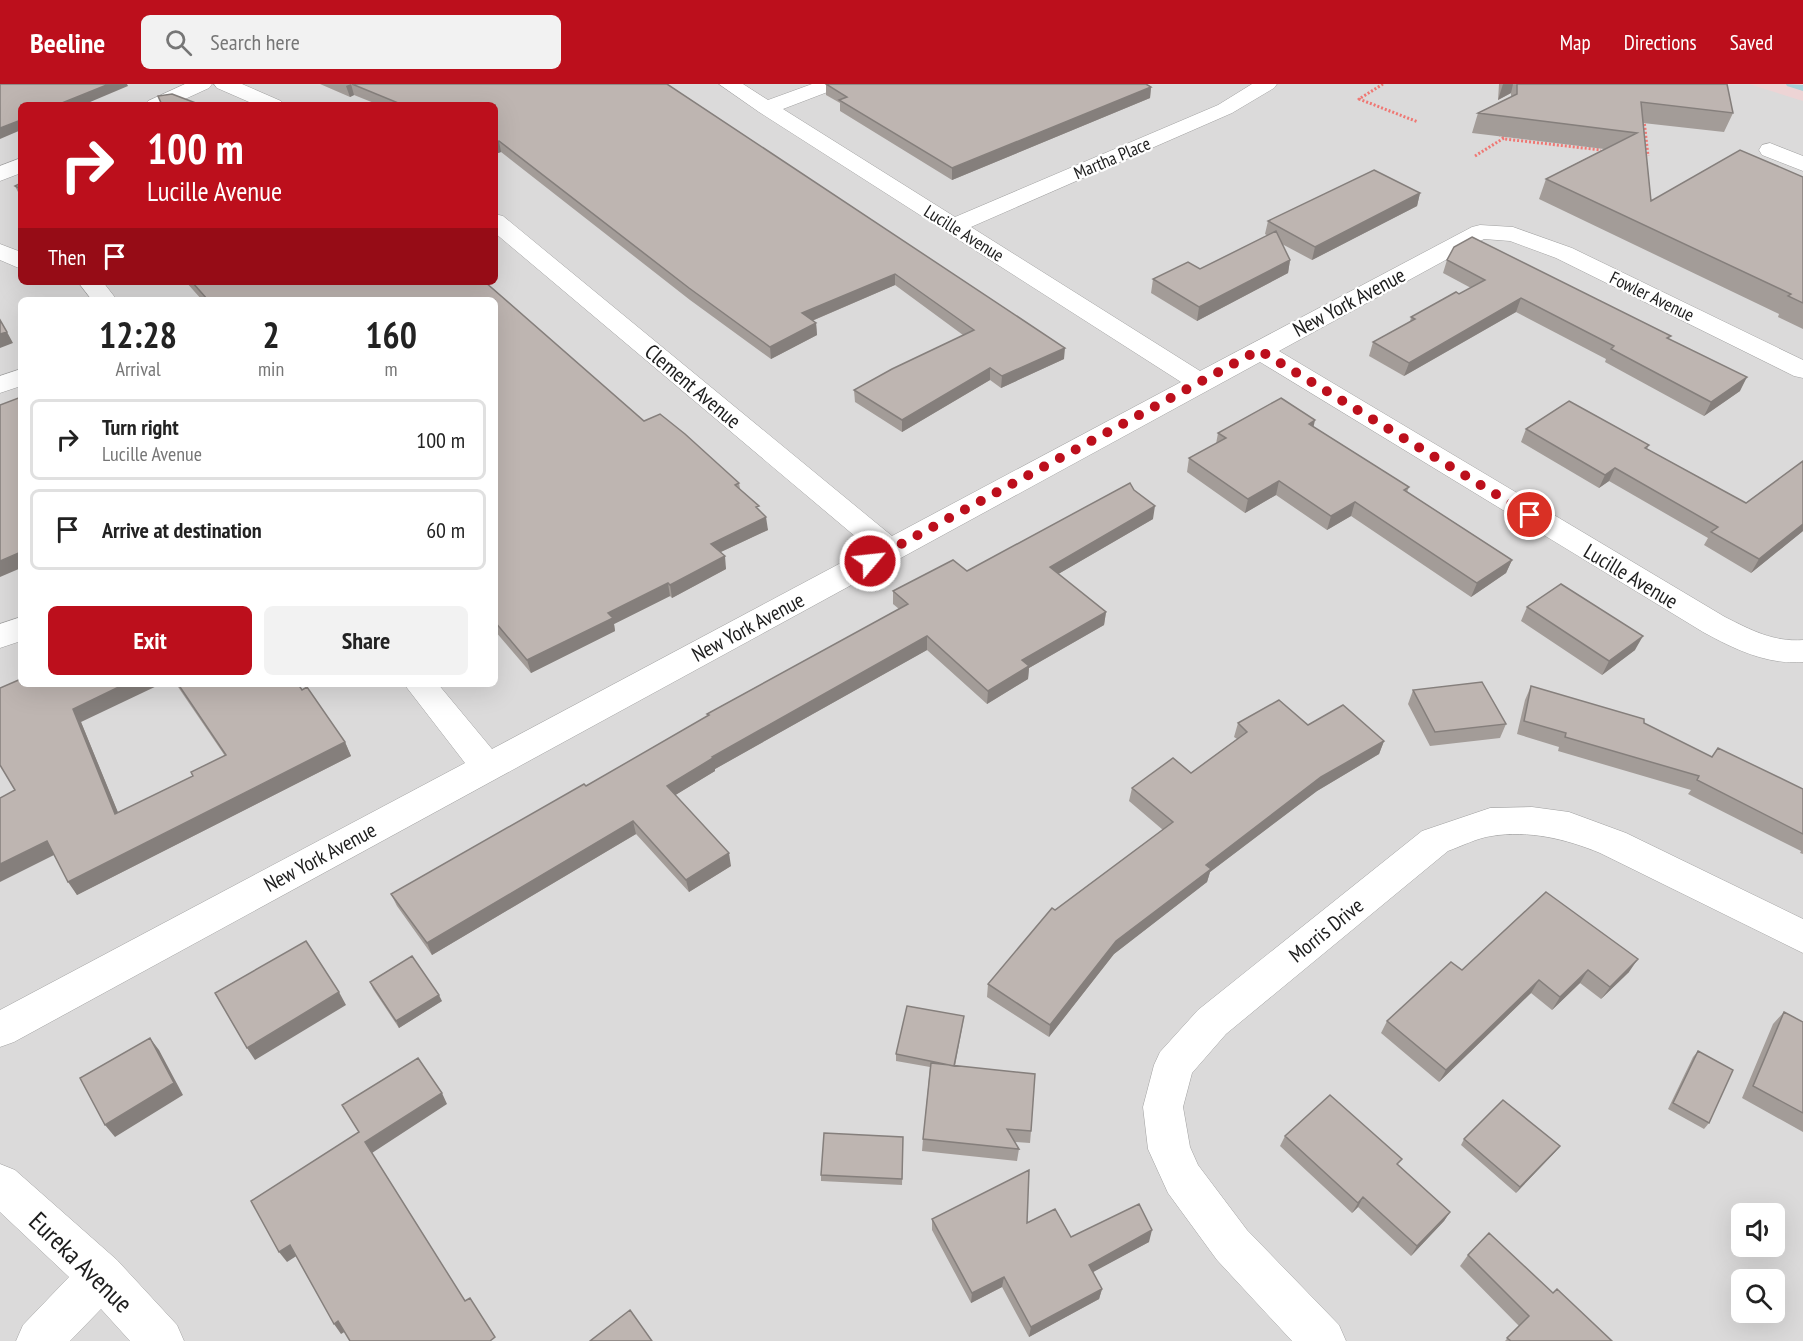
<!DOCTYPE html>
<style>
body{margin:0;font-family:"PT Sans Narrow",sans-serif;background:#f2f2f2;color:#222;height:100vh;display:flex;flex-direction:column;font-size:22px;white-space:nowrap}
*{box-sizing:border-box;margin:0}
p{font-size:20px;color:#767676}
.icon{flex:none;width:33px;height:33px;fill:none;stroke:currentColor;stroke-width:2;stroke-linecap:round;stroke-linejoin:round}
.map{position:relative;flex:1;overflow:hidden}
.drawer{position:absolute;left:18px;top:213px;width:480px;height:390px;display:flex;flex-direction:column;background:#fff;border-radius:9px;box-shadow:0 6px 24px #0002}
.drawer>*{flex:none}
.banner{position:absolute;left:18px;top:18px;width:480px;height:183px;border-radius:9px;box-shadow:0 6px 24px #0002;background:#bc0f1c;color:#fff;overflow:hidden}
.fabs{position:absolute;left:1731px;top:1119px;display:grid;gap:12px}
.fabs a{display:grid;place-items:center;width:54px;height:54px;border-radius:9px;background:#fff;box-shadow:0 6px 24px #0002;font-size:30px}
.pin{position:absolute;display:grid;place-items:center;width:51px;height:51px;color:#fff;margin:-26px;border:3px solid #fff;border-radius:50%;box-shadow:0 2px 6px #0007}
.me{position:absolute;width:66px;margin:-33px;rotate:62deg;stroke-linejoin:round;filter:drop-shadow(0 0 4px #0008)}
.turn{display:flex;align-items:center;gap:21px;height:126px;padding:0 30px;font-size:27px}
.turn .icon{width:78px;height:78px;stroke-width:2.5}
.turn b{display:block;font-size:42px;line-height:51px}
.then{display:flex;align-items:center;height:57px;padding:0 30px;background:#0003;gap:12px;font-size:22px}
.eta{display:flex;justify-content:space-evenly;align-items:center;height:102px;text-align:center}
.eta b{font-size:36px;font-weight:700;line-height:42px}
.action{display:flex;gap:12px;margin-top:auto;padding:12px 30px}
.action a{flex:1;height:69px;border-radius:9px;background:#bc0f1c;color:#fff;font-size:24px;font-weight:700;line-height:69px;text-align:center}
.action a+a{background:#f2f2f2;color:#222}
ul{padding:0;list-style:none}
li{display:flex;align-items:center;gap:18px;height:81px;margin:0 12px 9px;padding:0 18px;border:3px solid #e0e0e0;border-radius:9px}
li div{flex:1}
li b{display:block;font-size:22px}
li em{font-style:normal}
header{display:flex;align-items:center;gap:36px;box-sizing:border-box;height:84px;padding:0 30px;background:#bc0f1c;color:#fff}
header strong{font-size:28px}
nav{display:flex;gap:33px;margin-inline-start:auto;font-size:21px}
.search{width:420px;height:54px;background:#f2f2f2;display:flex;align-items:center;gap:15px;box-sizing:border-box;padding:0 21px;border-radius:9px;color:#767676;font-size:22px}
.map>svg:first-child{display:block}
.residential{fill:#dbdada;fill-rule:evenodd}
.commercial{fill:#edd4d5}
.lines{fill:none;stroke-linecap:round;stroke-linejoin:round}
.stream{fill:#a7d1d8;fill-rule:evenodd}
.minor-casing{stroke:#a1a1a1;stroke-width:1}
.path{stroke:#ef7773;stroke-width:3;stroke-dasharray:2 2;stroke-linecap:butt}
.minor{fill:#fff;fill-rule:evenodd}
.wall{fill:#a39c98}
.shaded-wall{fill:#857f7c}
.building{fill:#beb5b1;stroke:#857f7c;stroke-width:1.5}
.route{stroke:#bc0f1c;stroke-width:10;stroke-dasharray:0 18}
.labels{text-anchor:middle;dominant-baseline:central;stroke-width:4.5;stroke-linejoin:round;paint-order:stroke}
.far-street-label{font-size:18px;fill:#1d1d1d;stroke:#fff}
.street-label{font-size:21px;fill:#1d1d1d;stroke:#fff}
.near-street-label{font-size:26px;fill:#1d1d1d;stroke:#fff}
</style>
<header>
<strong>Beeline</strong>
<div class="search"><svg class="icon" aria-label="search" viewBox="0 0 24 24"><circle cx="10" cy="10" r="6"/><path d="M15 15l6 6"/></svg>Search here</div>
<nav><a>Map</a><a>Directions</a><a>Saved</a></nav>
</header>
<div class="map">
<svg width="1803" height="1257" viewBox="0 0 1803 1257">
<rect width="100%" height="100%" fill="#eeeae4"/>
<path class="residential" d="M0 0H1803V1257H0ZM21 21H495V198H21ZM21 216H495V600H21ZM1742 1130H1774V1162H1742ZM1742 1196H1774V1228H1742Z"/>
<path class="commercial" d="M1749 0H1803V17Z"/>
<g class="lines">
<path class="stream" d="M1786 0 1803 1V7L1787 2Z"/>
<g class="minor-casing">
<path id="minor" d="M185 0H212L209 4 172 21H145L148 17Z
M214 0H242L281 17 284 21H256L217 4Z
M719 0H743L768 16 812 0H841L838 4 783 25 955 133 1218 21 1252 0H1277L1274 4 1232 29 971 143 1200 287 1472 143 1480 141 1513 143 1572 164 1803 276V294L1794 292 1556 174 1510 157 1484 155 1279 267 1725 533C1751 546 1773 558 1803 556V578C1767 581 1734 565 1703 548L1260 278 14 958 0 963V926L465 679 404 600H438L492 665 869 464 495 149V130L503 132 892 452 1181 298 759 28Z
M1770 59 1803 72V87L1762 71 1759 66 1762 61Z
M21 74V89L0 97V82Z
M0 160 21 168V185L0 176Z
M78 198H103L117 216H92Z
M21 285V302L0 309V292Z
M21 533V557L0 564V540Z
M1532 723 1569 728 1626 749 1803 835V869L1600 769C1566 755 1529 746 1492 752 1477 754 1462 762 1448 767L1226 950 1192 989 1183 1023 1190 1063 1198 1081 1247 1146 1339 1241 1346 1257H1292L1217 1176 1168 1109 1148 1065 1143 1023 1154 981 1160 968 1198 926 1422 747 1490 724Z
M0 1080 15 1086 117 1176 177 1241 184 1257H130L101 1225 70 1257H16L23 1241 69 1193 0 1128Z"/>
</g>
<path class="path" d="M1383 0 1359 15 1418 38
M1644 36 1648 72
M1499 50 1505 55 1601 66
M1475 72 1504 54"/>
<use href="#minor" class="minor"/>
</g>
<path class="wall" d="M320 0H667L1064 275 1001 304 990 296 902 348 855 318 854 306 963 251 895 201 812 237 816 239 817 251 771 275 690 216 501 68 498 69 495 67V21H379L354 11 350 13Z
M826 0 1151 3 1150 14 952 96 840 27V19L826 11Z
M1499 0H1727L1733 29 1724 48 1643 39 1651 117 1803 93V245L1778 233 1779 230 1539 115 1546 95 1604 65 1472 49 1478 29 1511 13V9L1498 16Z
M21 99V114L15 102Z
M1420 109 1417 122 1312 176 1282 160 1290 176 1288 189 1197 237 1151 209 1153 195 1200 185 1268 152 1265 150 1268 137Z
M1447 176 1669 255 1740 307 1704 332 1605 278 1606 275 1516 228 1404 292 1369 272 1373 258 1410 238 1411 233 1471 204 1443 189Z
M186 198H485L644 337 739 399 740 405 759 427 768 446 721 468 726 485 672 514 670 512 614 540 615 547 531 589 495 547V216H202Z
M1314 343 1409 403 1407 408 1512 476 1506 489 1471 513 1351 432 1327 446 1276 411 1245 429 1187 388 1189 374 1216 360 1218 349Z
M1526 345 1649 361 1647 365 1746 419 1803 377V447L1751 489 1704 461 1708 454 1609 397 1599 404 1521 358Z
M1134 406 1153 435 1058 490 1106 528 1104 541 1029 584 1028 595 987 620 927 566 715 685V687L675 711 731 782 689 808 636 750 432 871 397 822 391 810 586 702 708 632 707 630 899 525 893 520V507L967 487Z
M1527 523 1635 566 1602 591 1521 537Z
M176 600H298L345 658 351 672 77 811 54 771 15 706 81 638 118 729 193 692 225 672Z
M1531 602 1644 639 1712 673 1803 705V770L1800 769 1801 767 1688 710 1691 706 1558 667 1559 663 1517 650 1525 616Z
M1413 606 1506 640 1500 654 1430 662 1408 620Z
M1238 639 1308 641 1384 657 1379 670 1317 707 1210 788 1207 798 1114 870 1049 953 987 913 988 900 1055 826 1163 746 1129 717 1132 704 1191 689 1237 655 1234 653Z
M1546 808 1629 888 1601 915 1580 899 1552 926 1531 909 1439 998 1381 949 1387 937 1462 886Z
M370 898 442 917 399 944 373 905Z
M1784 928 1803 938V1048L1742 1014 1773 940Z
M964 932 963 939 955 982 1031 1047 1030 1059 1015 1058 1019 1065 1017 1077 922 1067 923 1055 930 983 896 977V970Z
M1698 967 1709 1039 1704 1045 1668 1025 1693 973Z
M1285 1052 1398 1082 1450 1128 1444 1137 1411 1172 1358 1123 1352 1129 1280 1062Z
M903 1053 902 1101 821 1097V1091Z
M1464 1055 1560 1062 1555 1068 1516 1109 1461 1061Z
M932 1135 1027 1139 1071 1153 1149 1158 1092 1188 1102 1205 1099 1215 1029 1253 1002 1203 971 1219 932 1146Z
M1468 1171 1553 1209 1612 1257H1505L1519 1242 1460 1182Z"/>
<path class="shaded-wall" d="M109 0H127L128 2 83 21H57Z
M351 0 354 11 350 13 346 2Z
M1503 0H1513L1511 9 1498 16Z
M1151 3 1150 14 952 96V84Z
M21 36V46L0 55V44Z
M499 57 501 68 498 69 495 58Z
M1420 109 1417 122 1312 176 1315 163Z
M1290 176 1288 189 1197 237 1199 223Z
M895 190V201L802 241V229Z
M1521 214 1516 228 1404 292 1409 279Z
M816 239 817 251 771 275 770 263Z
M7 248 13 259 0 264V250Z
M1065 264 1064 275 1001 304 1002 292Z
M990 284V296L902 348V336Z
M1747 293 1740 307 1704 332 1711 318Z
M1315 336 1312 350 1309 340Z
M1615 384 1609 397 1599 404 1605 391Z
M1279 397 1276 411 1245 429 1248 415Z
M1355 418 1351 432 1327 446 1331 432Z
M1155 422 1153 435 1048 496 1050 483Z
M766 433 768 446 712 472 711 460Z
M1803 440V447L1751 489 1759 475Z
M21 468V484L0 493V477Z
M725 472 726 485 672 514 670 501Z
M1512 476 1506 489 1471 513 1477 499Z
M668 499 670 512 614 540 615 547 531 589 527 576 608 529Z
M1106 528 1104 541 1029 584 1028 595 987 620 988 607 1022 576Z
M927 552V566L715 685V687L669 715 667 702 712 673Z
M1643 552 1635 566 1602 591 1609 577Z
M125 600H161L81 638 124 743 115 730 73 625Z
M1384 657 1379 670 1317 707 1210 788 1207 798 1114 870 1049 953 1050 941 1116 857 1206 781 1321 693Z
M345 658 351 672 77 811 68 798Z
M633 737 636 750 432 871 427 859Z
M47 757 56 770 0 798V780Z
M729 769 731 782 689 808 686 796Z
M1638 875 1629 888 1601 915 1610 903Z
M1588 886 1580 899 1552 926 1560 913Z
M1539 896 1531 909 1439 998 1446 986Z
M339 908 346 921 255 976 247 964Z
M439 911 442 917 399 944 396 937Z
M150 954 159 966 183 1011 115 1053 105 1041Z
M442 1009 447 1020 372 1069 365 1058Z
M1560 1062 1555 1068 1516 1109 1520 1103Z
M1363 1113 1358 1123 1352 1129 1358 1119Z
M1450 1128 1444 1137 1411 1172 1417 1162Z
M1152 1146 1149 1158 1086 1192 1089 1181Z
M290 1161 298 1171 287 1178 279 1168Z
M1004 1193 1002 1203 971 1219 972 1209Z
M1102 1205 1099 1215 1029 1253 1031 1243Z
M338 1237 346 1247 341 1250 334 1240Z"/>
<path class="building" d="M0 0H109L57 21H21V36L0 44Z
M352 0H667L1065 264 1002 292 990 284 902 336 854 306 892 285 974 246 895 190 802 229 816 239 770 263 689 204 499 57 495 58V21H403Z
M826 0H1146L1151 3 952 84 839 16 847 13Z
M1517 0H1727L1733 29 1641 18 1651 117 1740 66 1803 93V219L1788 212 1791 210 1546 95 1637 49 1478 29 1517 10Z
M172 10 201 21H162L158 12Z
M1374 86 1420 109 1315 163 1268 137Z
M21 99V105L15 102Z
M1276 147 1290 176 1199 223 1153 195 1188 178 1200 185Z
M1472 153 1671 252 1667 254 1747 293 1711 318 1611 265 1614 262 1521 214 1409 279 1373 258 1415 235 1411 233 1456 208 1459 210 1485 196 1447 176 1454 163Z
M192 198H485L644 337 660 330 685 350 739 399 735 401 759 422 756 423 766 433 711 460 725 472 670 501 668 499 608 529 613 534 527 576 495 538V216H208Z
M0 236 7 248 0 250Z
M21 313V468L0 477V321Z
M1281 314 1315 336 1309 340 1409 403 1404 406 1512 476 1477 499 1355 418 1331 432 1279 397 1248 415 1189 374 1226 354 1218 349Z
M1569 317 1649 361 1645 364 1746 419 1803 377V440L1759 475 1711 448 1718 443 1615 384 1605 391 1526 345Z
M1130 399 1134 406 1155 422 1050 483 1106 528 1022 576 1029 582 988 607 927 552 712 673 713 674 667 702 729 769 686 796 633 737 427 859 391 810 584 700 586 702 709 631 707 630 908 520 893 507 953 476 967 487Z
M1561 500 1643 552 1609 577 1527 523Z
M21 595V600H125L73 625 115 730 193 692 191 688 226 671 178 600H298L302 606 307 603 345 658 68 798 47 757 0 780V714L15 706 0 681V604Z
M1482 598 1506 640 1435 648 1413 606Z
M1531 602 1644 635V639L1712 673 1718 664 1803 705V750L1697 696 1699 692 1565 653 1566 649 1524 637Z
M1279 616 1308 641 1343 621 1384 657 1321 693 1206 781 1211 785 1116 857 1050 941 988 900 1052 824 1055 826 1173 738 1132 704 1173 674 1191 689 1247 648 1238 639Z
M1546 808 1638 875 1610 903 1588 886 1560 913 1539 896 1446 986 1387 937 1451 878 1462 886Z
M306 857 339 908 247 964 215 909Z
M412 872 439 911 396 937 370 898Z
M907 922 964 932 954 982 896 970Z
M1784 928 1803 938V1029L1753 1002Z
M150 954 174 999 105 1041 80 994Z
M1698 967 1733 986 1709 1039 1673 1019Z
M418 974 442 1009 365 1058 465 1217 470 1214 495 1253 490 1257H350L338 1237 334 1240 290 1161 279 1168 251 1117 359 1048 342 1021Z
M931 979 1035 990 1031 1047 1007 1045 1019 1065 923 1055Z
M1330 1011 1402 1075 1397 1080 1450 1128 1417 1162 1363 1113 1358 1119 1285 1052Z
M1503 1016 1560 1062 1520 1103 1464 1055Z
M824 1049 903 1053 902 1095 821 1091Z
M1029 1086 1027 1139 1055 1125 1071 1153 1139 1120 1152 1146 1089 1181 1102 1205 1031 1243 1004 1193 972 1209 932 1135Z
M1489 1149 1553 1209 1557 1205 1612 1257H1511L1507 1254 1529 1232 1468 1171Z
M630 1226 652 1257H590Z"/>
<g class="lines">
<path class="route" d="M870 477 1259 266 1530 431"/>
</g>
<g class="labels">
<g class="far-street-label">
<text transform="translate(1112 74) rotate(-23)">Martha Place</text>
<text transform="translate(964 149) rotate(32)">Lucille Avenue</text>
<text transform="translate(1652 212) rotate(26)">Fowler Avenue</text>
</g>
<g class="street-label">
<text transform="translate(1349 218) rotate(-28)">New York Avenue</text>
<text transform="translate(693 302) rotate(40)">Clement Avenue</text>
<text transform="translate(1631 492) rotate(31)">Lucille Avenue</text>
<text transform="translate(748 543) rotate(-28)">New York Avenue</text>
<text transform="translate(320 773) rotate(-28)">New York Avenue</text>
<text transform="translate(1326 846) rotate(-39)">Morris Drive</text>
</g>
<g class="near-street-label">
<text transform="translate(81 1178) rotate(44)">Eureka Avenue</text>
</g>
</g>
</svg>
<div class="fabs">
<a><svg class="icon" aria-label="sound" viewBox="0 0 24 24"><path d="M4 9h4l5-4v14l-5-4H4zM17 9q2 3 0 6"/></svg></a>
<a><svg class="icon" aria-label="search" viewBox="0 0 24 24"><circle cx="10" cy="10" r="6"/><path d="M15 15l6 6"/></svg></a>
</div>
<div class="pin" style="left:1530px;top:431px;background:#d93025"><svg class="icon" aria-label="arrive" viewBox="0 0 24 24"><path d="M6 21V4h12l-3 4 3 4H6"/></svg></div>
<svg class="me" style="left:870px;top:477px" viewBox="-20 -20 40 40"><circle r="17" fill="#bc0f1c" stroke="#fff" stroke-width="3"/><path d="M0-11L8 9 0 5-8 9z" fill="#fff"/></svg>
<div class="banner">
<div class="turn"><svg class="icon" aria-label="right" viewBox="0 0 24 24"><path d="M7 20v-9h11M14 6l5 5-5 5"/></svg><div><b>100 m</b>Lucille Avenue</div></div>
<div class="then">Then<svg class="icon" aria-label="arrive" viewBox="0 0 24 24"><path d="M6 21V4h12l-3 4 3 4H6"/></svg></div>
</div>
<section class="drawer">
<div class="eta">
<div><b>12:28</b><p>Arrival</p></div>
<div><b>2</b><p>min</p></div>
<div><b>160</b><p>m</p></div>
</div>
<ul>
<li><svg class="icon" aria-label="right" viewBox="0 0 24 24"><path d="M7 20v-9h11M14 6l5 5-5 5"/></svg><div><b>Turn right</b><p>Lucille Avenue</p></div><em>100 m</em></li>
<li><svg class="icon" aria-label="arrive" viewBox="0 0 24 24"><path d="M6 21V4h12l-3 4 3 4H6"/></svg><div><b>Arrive at destination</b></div><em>60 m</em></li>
</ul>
<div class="action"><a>Exit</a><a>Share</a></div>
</section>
</div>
